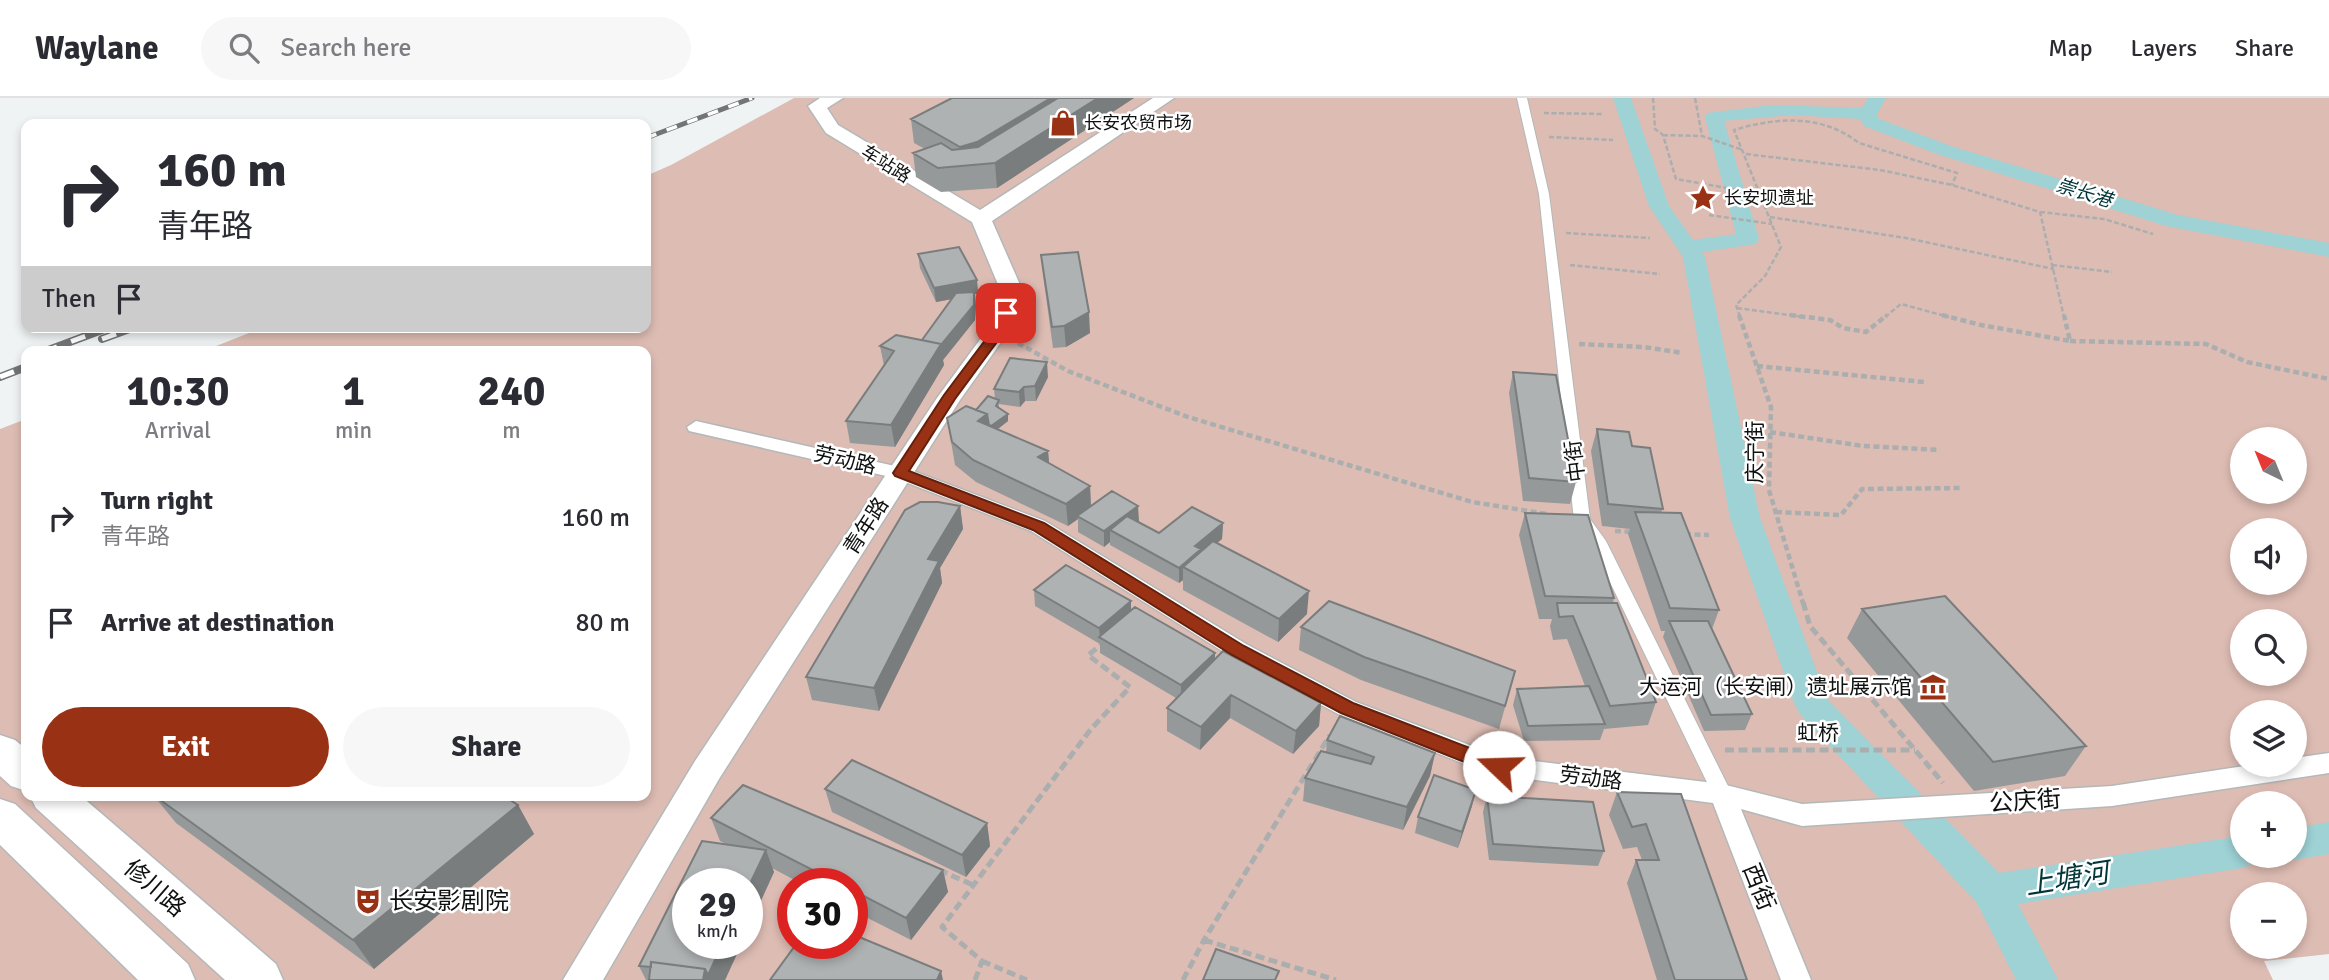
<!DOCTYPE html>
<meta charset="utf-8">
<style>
body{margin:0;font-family:Signika,"Noto Sans SC",sans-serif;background:#f7f7f7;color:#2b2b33;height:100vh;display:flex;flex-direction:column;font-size:26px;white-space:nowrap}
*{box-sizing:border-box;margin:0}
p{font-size:23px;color:#7c7c81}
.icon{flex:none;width:38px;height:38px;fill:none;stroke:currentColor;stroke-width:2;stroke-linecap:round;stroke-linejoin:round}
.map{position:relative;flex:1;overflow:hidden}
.sheet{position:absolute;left:21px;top:248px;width:630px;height:455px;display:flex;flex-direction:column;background:#fff;border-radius:14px;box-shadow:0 4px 10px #0003}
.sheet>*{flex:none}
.top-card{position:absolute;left:21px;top:21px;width:630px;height:214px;border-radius:14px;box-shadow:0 4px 10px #0003;background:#fff;color:#2b2b33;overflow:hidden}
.needle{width:46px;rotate:317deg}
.controls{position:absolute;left:2230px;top:329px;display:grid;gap:14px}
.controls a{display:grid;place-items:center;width:77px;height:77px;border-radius:50%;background:#fff;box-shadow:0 4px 10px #0003;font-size:35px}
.speed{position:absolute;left:672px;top:770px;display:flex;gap:14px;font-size:35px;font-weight:700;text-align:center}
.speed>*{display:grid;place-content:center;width:91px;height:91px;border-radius:50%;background:#fff;box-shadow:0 4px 10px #0003;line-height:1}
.speed small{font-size:18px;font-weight:400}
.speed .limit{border:10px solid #d22;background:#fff;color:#111}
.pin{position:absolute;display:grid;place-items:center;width:60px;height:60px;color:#fff;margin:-30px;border-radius:14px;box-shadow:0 4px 10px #0006}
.me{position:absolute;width:77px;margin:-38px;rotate:291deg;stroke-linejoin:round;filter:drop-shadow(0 0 5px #0008)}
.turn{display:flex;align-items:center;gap:24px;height:147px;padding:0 21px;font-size:32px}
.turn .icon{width:91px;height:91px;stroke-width:2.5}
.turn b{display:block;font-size:49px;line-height:60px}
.then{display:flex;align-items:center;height:66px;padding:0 21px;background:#0003;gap:14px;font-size:26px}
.eta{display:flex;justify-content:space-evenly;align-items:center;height:119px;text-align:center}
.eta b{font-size:42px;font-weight:700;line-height:49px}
.primary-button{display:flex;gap:14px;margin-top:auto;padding:14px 21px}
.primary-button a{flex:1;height:80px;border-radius:42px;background:#993214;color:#fff;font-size:28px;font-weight:700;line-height:80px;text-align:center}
.primary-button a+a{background:#f7f7f7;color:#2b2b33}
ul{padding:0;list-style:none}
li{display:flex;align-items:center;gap:21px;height:105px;padding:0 21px}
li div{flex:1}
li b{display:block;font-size:26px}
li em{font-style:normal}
header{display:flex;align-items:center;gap:42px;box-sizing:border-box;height:98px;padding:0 35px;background:#fff;border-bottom:2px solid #e1e1e2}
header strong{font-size:33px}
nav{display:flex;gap:38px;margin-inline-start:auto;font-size:24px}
.search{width:490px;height:63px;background:#f7f7f7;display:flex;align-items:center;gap:18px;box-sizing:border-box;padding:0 24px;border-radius:38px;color:#7c7c81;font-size:26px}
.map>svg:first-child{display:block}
.green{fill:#ddbcb3;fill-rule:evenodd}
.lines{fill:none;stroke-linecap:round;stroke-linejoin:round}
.canal{fill:#9ed2d5;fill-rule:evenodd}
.pedestrian-casing{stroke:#b4b8b8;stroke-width:2}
.minor-casing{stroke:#b4b8b8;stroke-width:3}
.tertiary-casing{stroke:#b4b8b8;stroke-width:3}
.primary-casing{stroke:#b4b8b8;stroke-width:3}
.path-far2{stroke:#abaeae;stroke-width:2.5;stroke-dasharray:5 2.5;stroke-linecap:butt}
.path-far1{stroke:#abaeae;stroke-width:4.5;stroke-dasharray:6 3.5;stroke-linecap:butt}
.path{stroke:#abaeae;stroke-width:5;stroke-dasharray:9 4.5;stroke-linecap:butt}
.pedestrian{fill:#fff;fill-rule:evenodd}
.minor{fill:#fff;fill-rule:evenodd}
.tertiary{fill:#fff;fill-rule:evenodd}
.primary{fill:#fff;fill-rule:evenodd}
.rail-far1-casing{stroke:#727575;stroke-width:5}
.rail-casing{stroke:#727575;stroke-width:8}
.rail-far1{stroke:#fff;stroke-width:3.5;stroke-dasharray:11;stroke-linecap:butt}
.rail{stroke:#fff;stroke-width:5;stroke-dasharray:15;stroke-linecap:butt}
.wall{fill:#96999a}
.shaded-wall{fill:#7a7d7d}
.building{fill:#afb2b3;stroke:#7a7d7d;stroke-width:2}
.route{fill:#993214;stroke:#63200d;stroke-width:2}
.labels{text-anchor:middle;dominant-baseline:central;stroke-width:5;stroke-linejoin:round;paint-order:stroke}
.far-poi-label{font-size:18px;fill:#0f1010;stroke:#fff;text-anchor:start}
.far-street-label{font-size:18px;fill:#0f1010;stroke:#fff}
.far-water-label{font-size:19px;font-style:italic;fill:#013538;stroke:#fff}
.street-label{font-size:21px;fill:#0f1010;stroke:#fff}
.poi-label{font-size:21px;fill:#0f1010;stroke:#fff;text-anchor:end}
.near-street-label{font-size:24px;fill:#0f1010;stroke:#fff}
.near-poi-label{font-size:24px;fill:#0f1010;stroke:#fff;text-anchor:start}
.near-water-label{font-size:28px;font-style:italic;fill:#013538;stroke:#fff}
</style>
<header>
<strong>Waylane</strong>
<div class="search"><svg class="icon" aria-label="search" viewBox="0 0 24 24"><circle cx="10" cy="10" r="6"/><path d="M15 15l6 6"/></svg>Search here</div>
<nav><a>Map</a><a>Layers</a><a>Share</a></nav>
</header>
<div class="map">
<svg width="2329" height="882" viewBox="0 0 2329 882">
<rect width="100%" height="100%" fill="#eff3f3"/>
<path class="green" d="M794 0H2329V856L2264 863 2273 882H0V331L26 321V698H646V254H201L264 229H646V78L671 67ZM2242 341H2294V394H2242ZM2242 432H2294V485H2242ZM2242 523H2294V576H2242ZM2242 614H2294V667H2242ZM2242 705H2294V758H2242ZM688 786H747V845H688ZM793 786H852V845H793ZM2242 796H2294V849H2242Z"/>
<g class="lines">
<path class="canal" d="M1613 0H1631L1669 108 1693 142 1736 136 1705 19 1707 15 1772 7 1862 10 1868 0H1886L1877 16 1879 21 1951 48 2178 117 2329 145V159L2166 128 1937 56 1864 28 1860 21 1791 17 1724 23 1759 141 1756 146 1702 154 1705 159 1760 420 1827 601 1999 775 2242 738V758H2259L2255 765 2242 770 2018 806 2058 882H2016L1977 805 1800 616 1795 607 1730 420 1683 159 1649 108Z
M2329 724V756L2294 762 2282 758H2294V730Z"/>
<g class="pedestrian-casing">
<path id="pedestrian" d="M1517 0H1527L1549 96 1590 421 1606 443 1732 696 1729 701 1722 704 1715 701 1591 445 1574 422 1539 96Z"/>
</g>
<g class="minor-casing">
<path id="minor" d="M696 323 908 371 1045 423 1246 546 1356 604 1501 659 1722 686 1802 706 2112 688 2251 667H2294V660L2329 655V675L2112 708 1802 728 1741 711 1811 882H1781L1713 705 1490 676 1338 616 1230 558 1031 433 895 380 689 333 687 329Z"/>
</g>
<g class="tertiary-casing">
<path id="tertiary" d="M820 0H843L827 10 838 27 980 112 1153 0H1174L992 123 1024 196 1009 233 960 302 719 681 603 882H563L695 663 937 300 987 232 1002 196 972 124 826 35 808 8Z"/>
</g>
<g class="primary-casing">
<path id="primary" d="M0 637 15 642 26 651V693L11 688 0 678Z
M30 698H81L276 866 283 882H225L36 710Z
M0 701 15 706 188 866 195 882H138L0 747Z"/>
</g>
<path class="path-far2" d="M1653 0 1655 31 1663 37 1676 81 1761 96
M1695 0 1702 38
M1544 15 1602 16
M1663 37 1702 38 1743 52
M1549 39 1613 42
M1746 56 1880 72 1952 87 2040 114 2064 219
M2040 114 2104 121 2153 136
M1709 117 1772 126
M1770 119 1906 140 2054 171
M1566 135 1650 140
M1570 167 1660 176
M2052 167 2112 174
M1737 210 1804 219
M1740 219 1736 207 1765 178 1781 149 1734 32C1777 19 1822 16 1859 45L1957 75 1952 87
M1885 219 1901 206 1949 219"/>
<path class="path-far1" d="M1739 217 1771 309 1769 392 1803 505
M1790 217 1830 222 1843 230 1866 234 1887 217
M1942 217 1981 227 2070 243 2064 217
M2070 243 2206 246 2247 264 2329 281
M1018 245 1068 273 1188 319 1472 404 1547 416
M1579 246 1644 249 1683 255
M1757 268 1924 284
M1770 334 1863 348 1940 352
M1776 414 1841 417 1862 391 1963 390
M1615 433 1634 434
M1685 436 1709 437"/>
<path class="path" d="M1803 504 1810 528 1943 685
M1725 652H1915
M939 772 973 787
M1204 842 1336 882
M982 863 1027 882
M975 882 982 863 942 829 1091 631 1130 589 1088 557 1104 545
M1183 882 1204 842 1330 637"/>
<use href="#pedestrian" class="pedestrian"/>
<use href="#minor" class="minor"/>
<use href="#tertiary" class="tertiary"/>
<use href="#primary" class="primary"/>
<g class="rail-far1-casing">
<path id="rail-far1" d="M646 40 752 0"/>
</g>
<g class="rail-casing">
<path id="rail" d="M102 241 135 229
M43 254 110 229
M0 279 26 269"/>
</g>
<use href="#rail-far1" class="rail-far1"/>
<use href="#rail" class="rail"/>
</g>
<path class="wall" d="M1134 0 997 90 941 94 916 79 913 55 925 51 914 45 911 21Z
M918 156 977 182 978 196H975L976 208 975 222 943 262 944 267 895 349 850 345 846 323 884 268 880 248 922 242 952 201 936 204 920 170Z
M1041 157 1090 235 1066 249 1053 250 1043 177Z
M1513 274 1576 384 1570 406 1523 403 1509 295Z
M1048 279 1036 303H1025L1020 309 999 306V310L1008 316V323L998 331 1048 353 1049 365 1090 388 1091 408 1139 423 1138 424 1159 435 1223 425 1222 441 1217 445 1307 516 1278 544 1183 492V482L1179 485 1110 447V444L1104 449 1078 434V421L1068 428 976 384 955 367 947 320 976 312 995 301 994 291Z
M1597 331 1632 348 1663 411 1661 414 1719 512 1712 531 1752 616 1745 632 1704 633 1663 539 1665 533H1661L1628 436 1630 431 1602 428 1591 353Z
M960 408 963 431 940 470 942 485 879 613 812 602 806 579Z
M1525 415 1614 500 1613 505 1656 604 1648 627 1604 631 1600 642 1524 643 1513 607 1517 591 1585 588 1567 541 1553 542 1550 528 1552 521H1539L1519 437Z
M1034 492 1131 512 1215 555V561L1321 605 1319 628 1293 656 1230 620 1200 652 1167 633V610L1176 600 1100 555V546L1035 508Z
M1862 511 2086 648 2065 678 1974 693 1847 540Z
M1301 529 1515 573 1499 631 1361 582 1299 552Z
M1327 642 1435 655 1430 678 1403 732 1303 703 1305 680 1326 654Z
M825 691 987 725 990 748 966 779 832 714Z
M1617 694 1681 696 1747 882H1657L1627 785 1636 762H1642L1637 749 1623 751 1609 717Z
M154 698H504L518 707 534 736 374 871 176 725Z
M1487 698 1604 753 1598 768 1489 762 1483 714Z
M1472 708 1458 750 1415 735 1418 719Z
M711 720 943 772 948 794 911 842 852 812V786H802L772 770 774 774 725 882H646L639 868 726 746 720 743Z"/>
<path class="shaded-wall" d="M1051 0H1089L962 68 960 49Z
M1098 0H1134L997 90 995 65Z
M977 182 978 196H975L976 208 975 222 943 262 944 267 895 349 891 327 941 246 974 197 936 204 934 190Z
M1089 214 1090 235 1066 249 1064 228Z
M1047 264 1048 279 1036 303 1035 288Z
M1024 289 1025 303 1020 309 1019 294Z
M987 316H1008V323L990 337 978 323Z
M1048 353 1050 375 1038 359Z
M1090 388 1091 411 1077 418 1078 421 1068 428 1066 406Z
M960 408 963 431 940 470 942 485 879 613 874 590 928 461Z
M1138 408 1139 423 1120 437 1110 432V444L1104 449V433Z
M1223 425 1222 441 1201 458 1183 469V482L1179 485V470L1195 448Z
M1309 493 1307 516 1278 544 1279 521Z
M1131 503V519L1100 539 1099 530Z
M1215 555V571L1181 603V587Z
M1231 597 1230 620 1200 652 1201 629Z
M1321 605 1319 628 1293 656 1296 633Z
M1435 655 1430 678 1403 732 1407 709Z
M1476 692 1472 708 1458 750 1462 734Z
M518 707 534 736 374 871 353 842Z
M987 725 990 748 966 779 962 757Z
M766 752 774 774 747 833V792Z
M943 772 948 794 911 842 906 820Z
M723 845H742L725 882H703L705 871Z
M941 873 943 882H937Z"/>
<path class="building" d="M952 0H1051L977 44 960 49 911 21Z
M1058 0H1098L995 65 938 70 913 55 941 45 952 52 978 49Z
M959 149 977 182 934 190 918 156Z
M1078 154 1089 214 1064 228 1052 229 1041 157Z
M974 194V207L941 247V246L922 242 956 195Z
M896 237 941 246 891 327 846 323 894 253 880 248Z
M1010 260 1047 264 1035 288 1024 289 1019 294 994 291Z
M1513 274 1556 277 1576 384 1529 380Z
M988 298 999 302 996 308 1008 316 991 328 989 327 987 316 976 312Z
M966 308 987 316 978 323 1048 353 1038 359 1090 388 1066 406 973 362 952 344 947 320Z
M1597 331 1629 334 1632 348 1650 350 1663 411 1608 406Z
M1112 393 1138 408 1104 433 1077 418Z
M920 404H938L960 408 928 461 939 463 874 590 806 579 905 412Z
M1192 409 1223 425 1195 448 1201 451 1179 470 1110 432 1127 418 1159 435Z
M1635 414 1681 415 1719 512 1670 510Z
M1525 415 1588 417 1614 500 1545 498Z
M1213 443 1309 493 1279 521 1183 469Z
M1066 467 1131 503 1099 530 1034 492Z
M1945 498 2086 648 1993 664 1862 511Z
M1329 503 1515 573 1505 608 1364 559 1301 529Z
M1557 505H1617L1656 604 1610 608 1573 518 1559 519Z
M1135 509 1215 555 1181 587 1099 539Z
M1669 523H1708L1752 616 1711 617Z
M1223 553 1321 605 1296 633 1231 597 1201 629 1167 610Z
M1589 588 1605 626 1528 628 1517 591Z
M1340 618 1435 655 1407 709 1305 680 1321 653 1371 666 1374 659 1327 642Z
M852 662 987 725 962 757 825 691Z
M1434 677 1476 692 1462 734 1418 719Z
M743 687 943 772 906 820 852 792V786H840L711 720Z
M1617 694 1681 696 1747 882H1675L1636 762H1659L1646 726 1632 729Z
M155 698H504L518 707 353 842Z
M1487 698 1593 704 1604 753 1493 746Z
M702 743 766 752 747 792V786H688V845H723L708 877 705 871 651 864V869L639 868Z
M852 836 941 873 937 882H770L797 845H852Z
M1216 851 1279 873 1275 882H1203Z
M651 864 705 871 703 882H649Z"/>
<path class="route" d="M1006 211 1012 215 1005 233 955 301 909 373 1044 425 1244 548 1353 605 1506 664 1508 669 1506 675 1499 677 1492 675 1341 615 1232 557 1033 432 895 378 893 375 944 297 992 233 1001 212Z"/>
<defs>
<g id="shop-bare" transform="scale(2.1)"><path d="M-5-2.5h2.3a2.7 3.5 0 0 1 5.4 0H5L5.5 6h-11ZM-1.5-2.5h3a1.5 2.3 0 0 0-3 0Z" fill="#993214" stroke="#fff" stroke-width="2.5" paint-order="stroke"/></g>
<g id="sight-bare" transform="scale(2.1)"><path d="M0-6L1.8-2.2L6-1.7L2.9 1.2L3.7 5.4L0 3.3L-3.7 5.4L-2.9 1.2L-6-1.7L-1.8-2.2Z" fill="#993214" stroke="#fff" stroke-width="2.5" paint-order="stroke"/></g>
<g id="museum-bare" transform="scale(2.1)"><path d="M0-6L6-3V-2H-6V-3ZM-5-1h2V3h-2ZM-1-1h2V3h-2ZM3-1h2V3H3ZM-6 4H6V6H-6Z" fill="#993214" stroke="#fff" stroke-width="2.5" paint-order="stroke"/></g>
<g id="theatre-bare" transform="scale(2.1)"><path d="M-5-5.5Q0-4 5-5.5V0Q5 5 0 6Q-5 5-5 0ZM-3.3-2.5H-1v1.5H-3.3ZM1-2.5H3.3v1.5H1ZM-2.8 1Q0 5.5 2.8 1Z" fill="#993214" stroke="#fff" stroke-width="2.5" paint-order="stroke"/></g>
</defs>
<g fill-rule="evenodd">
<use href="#shop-bare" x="1063" y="25"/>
<use href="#sight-bare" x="1703" y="100"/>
<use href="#museum-bare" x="1933" y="589"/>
<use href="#theatre-bare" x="368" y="803"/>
</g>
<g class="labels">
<g class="far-poi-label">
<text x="1084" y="25">长安农贸市场</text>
<text x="1724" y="100">长安坝遗址</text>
</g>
<g class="far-street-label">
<text transform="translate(886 66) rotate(32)">车站路</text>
</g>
<g class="far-water-label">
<text transform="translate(2084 95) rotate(17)">崇长港</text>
</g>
<g class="street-label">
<text transform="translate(1755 354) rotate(-90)">庆宁街</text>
<text transform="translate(845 362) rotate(13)">劳动路</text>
<text transform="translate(1575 363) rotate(-97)">中街</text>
<text transform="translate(866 428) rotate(-57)">青年路</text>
<text x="1818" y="635">虹桥</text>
<text transform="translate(1591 680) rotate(7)">劳动路</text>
</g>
<g class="poi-label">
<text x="1912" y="589">大运河（长安闸）遗址展示馆</text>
</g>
<g class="near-street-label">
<text transform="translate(2025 703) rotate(-4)">公庆街</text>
<text transform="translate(1759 789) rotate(68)">西街</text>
<text transform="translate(155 790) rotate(41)">修川路</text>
</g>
<g class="near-poi-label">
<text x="389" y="803">长安影剧院</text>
</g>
<g class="near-water-label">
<text transform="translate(2067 781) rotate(-9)">上塘河</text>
</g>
</g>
</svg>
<div class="controls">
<a><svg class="needle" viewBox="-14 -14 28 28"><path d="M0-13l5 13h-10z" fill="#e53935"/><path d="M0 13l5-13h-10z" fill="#7c7c81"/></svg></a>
<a><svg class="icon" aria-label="sound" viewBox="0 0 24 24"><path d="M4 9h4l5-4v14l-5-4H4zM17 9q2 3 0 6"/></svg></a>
<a><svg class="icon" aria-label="search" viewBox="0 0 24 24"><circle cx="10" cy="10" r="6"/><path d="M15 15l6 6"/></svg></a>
<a><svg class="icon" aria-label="layers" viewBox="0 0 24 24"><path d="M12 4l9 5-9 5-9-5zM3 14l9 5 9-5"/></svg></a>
<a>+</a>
<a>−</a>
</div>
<div class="speed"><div>29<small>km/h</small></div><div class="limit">30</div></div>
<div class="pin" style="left:1006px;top:215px;background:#d93025"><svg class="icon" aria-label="arrive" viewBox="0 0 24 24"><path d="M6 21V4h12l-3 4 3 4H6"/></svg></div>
<svg class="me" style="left:1499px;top:669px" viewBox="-20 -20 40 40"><circle r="19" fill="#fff"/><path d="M0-13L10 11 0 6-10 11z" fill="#993214"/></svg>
<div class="top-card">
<div class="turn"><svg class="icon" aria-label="right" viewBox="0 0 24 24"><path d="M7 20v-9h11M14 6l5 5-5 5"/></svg><div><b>160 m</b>青年路</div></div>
<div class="then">Then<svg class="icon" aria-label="arrive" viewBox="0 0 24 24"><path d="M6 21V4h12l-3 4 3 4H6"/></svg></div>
</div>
<section class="sheet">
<div class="eta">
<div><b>10:30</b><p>Arrival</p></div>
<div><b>1</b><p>min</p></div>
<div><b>240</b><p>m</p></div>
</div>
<ul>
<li><svg class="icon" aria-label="right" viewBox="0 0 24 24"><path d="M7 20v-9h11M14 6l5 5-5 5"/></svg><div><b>Turn right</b><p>青年路</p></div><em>160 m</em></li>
<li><svg class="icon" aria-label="arrive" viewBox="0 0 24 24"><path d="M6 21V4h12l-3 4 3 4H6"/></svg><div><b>Arrive at destination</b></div><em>80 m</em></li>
</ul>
<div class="primary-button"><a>Exit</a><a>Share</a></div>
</section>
</div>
